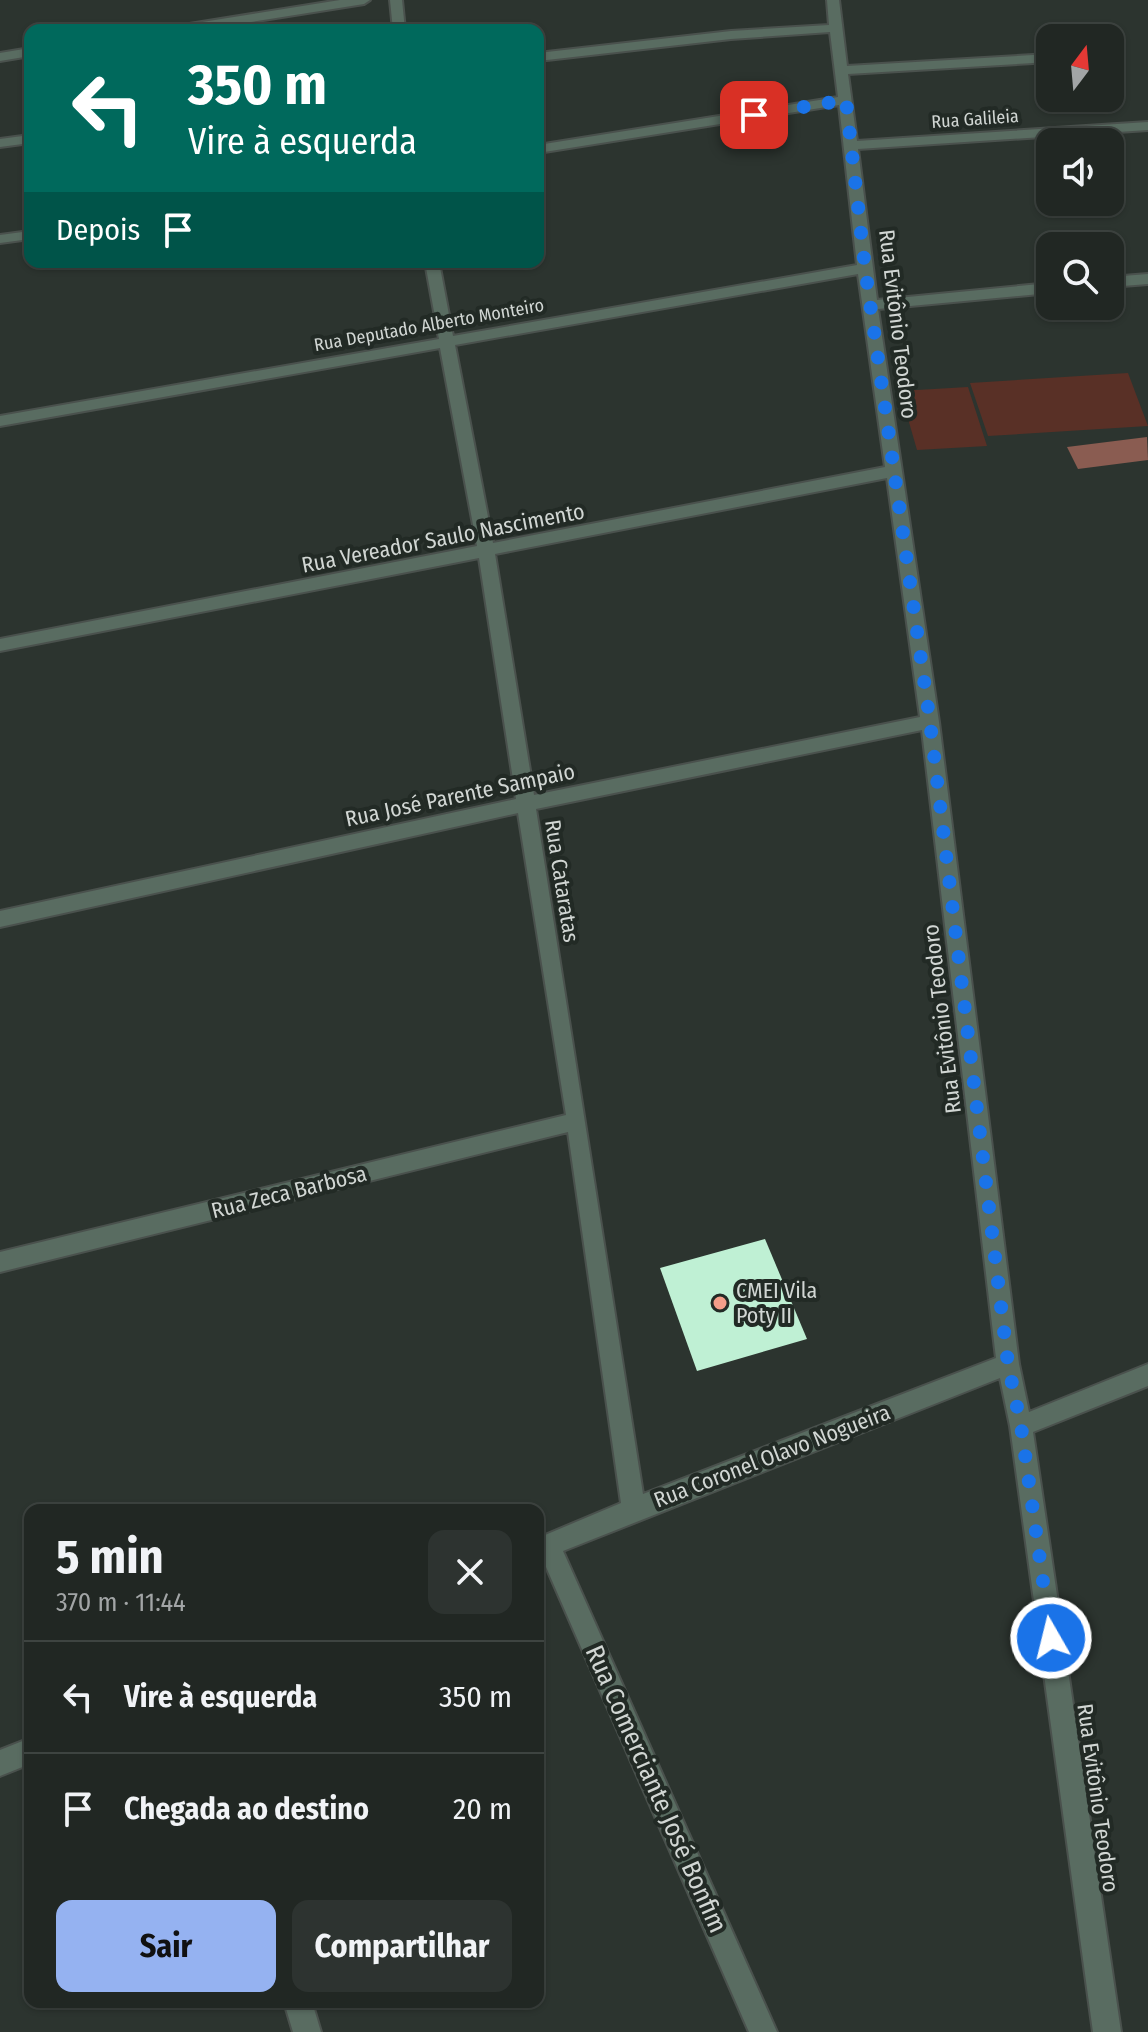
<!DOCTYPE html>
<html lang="pt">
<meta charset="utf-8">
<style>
body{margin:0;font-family:"Fira Sans Condensed",sans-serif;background:#2d3330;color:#f1f3f6;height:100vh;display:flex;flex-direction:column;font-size:30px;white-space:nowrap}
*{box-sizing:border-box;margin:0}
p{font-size:26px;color:#a2a5a6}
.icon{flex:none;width:44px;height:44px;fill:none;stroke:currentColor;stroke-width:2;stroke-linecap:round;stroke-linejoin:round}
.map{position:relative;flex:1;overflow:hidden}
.details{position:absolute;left:24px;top:1504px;width:520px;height:504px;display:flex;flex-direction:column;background:#212723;border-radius:16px;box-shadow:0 2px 6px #0004,0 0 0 2px #3e4441}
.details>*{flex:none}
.banner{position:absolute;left:24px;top:24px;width:520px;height:244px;border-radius:16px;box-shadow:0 2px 6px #0004,0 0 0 2px #3e4441;background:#00695c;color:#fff;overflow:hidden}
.needle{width:52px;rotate:16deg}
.buttons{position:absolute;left:1036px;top:24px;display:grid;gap:16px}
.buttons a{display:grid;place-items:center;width:88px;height:88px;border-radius:16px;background:#212723;box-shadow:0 2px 6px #0004,0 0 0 2px #3e4441;font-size:40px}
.pin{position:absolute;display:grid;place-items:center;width:68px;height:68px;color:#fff;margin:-34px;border-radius:16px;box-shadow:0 4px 12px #0006}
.me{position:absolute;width:88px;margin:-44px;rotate:352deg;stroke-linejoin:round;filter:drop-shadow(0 0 6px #0008)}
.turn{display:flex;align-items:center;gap:28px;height:168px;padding:0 32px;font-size:36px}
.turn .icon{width:104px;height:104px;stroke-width:2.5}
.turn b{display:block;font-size:56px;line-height:68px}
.then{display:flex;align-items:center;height:76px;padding:0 32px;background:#0003;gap:16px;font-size:30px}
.round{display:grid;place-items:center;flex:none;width:84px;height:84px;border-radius:16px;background:#2d3330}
.overview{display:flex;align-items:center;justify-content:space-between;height:136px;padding:0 32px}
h1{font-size:48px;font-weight:700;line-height:60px}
.button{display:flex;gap:16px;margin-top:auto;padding:16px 32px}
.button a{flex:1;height:92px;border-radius:16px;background:#95b2f1;color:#111;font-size:32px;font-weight:700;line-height:92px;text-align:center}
.button a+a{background:#2d3330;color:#f1f3f6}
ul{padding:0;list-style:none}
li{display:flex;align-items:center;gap:24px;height:112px;padding:0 32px;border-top:2px solid #3e4441}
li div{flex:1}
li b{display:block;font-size:30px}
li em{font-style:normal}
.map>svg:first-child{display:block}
.green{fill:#593026}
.water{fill:#8a5c51}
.building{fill:#bff0d4}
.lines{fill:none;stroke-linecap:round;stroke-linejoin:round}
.minor-casing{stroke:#4a514d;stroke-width:4}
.minor{fill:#596c61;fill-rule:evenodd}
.route{stroke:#1a73e8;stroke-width:14;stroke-dasharray:0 25.2}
.poi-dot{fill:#f49e89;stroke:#222a25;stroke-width:3}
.labels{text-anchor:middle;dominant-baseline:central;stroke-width:8;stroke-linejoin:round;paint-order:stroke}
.far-street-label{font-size:18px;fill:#d1d6d3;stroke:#222a25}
.street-label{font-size:22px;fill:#d1d6d3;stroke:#222a25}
.poi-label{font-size:22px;fill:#d1d6d3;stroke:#222a25;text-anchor:start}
.near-street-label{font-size:26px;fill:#d1d6d3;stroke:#222a25}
</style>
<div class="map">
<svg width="1148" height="2032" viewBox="0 0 1148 2032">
<rect width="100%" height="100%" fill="#2c342f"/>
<path class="green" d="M1128 373 1148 426 988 436 970 383Z
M968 387 987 446 917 450 900 391Z"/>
<path class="water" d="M1147 437 1148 460 1078 469 1067 447Z"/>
<path class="building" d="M765 1239 807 1339 697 1371 660 1268Z"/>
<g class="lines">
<g class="minor-casing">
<path id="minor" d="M340 0H370L364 4 201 30H171L177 26Z
M390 0H402L405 30H393Z
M827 0H839L847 66 1050 54V62L848 74 857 141 1148 122V130L858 149 877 300 1050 283V293L878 309 939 722 1019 1364 1029 1412 1148 1364V1386L1033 1432 1121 2032H1093L1010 1426 1000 1378 563 1551 777 2032H749L543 1560 538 1562V1538L621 1503 568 1132 0 1272V1252L566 1115 518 813 0 927V911L516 799 479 558 0 651V639L477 546 440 348 0 426V416L439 339 425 262H439L453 336 857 265 839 105 538 153V145L838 97 830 32 731 39 538 61V53L731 31 829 25ZM858 274 885 467 493 543 455 345ZM887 478 920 717 534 795 495 554ZM922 730 996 1358 643 1494 536 809Z
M30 48V56L0 61V53Z
M30 135V143L0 147V139Z
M30 231V239L0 243V235Z
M1148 274V284L1110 287V277Z
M30 1738V1764L0 1776V1750Z
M284 2002H312L321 2032H293Z"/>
</g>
<use href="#minor" class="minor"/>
</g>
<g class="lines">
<path class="route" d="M754 115 846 100 865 268 930 722 1008 1364 1021 1426 1051 1638"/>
</g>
<circle class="poi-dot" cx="720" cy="1303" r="8"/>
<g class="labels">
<g class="far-street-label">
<text transform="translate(975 119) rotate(-4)">Rua Galileia</text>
<text transform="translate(429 325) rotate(-10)">Rua Deputado Alberto Monteiro</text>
</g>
<g class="street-label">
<text transform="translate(898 324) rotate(83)">Rua Evitônio Teodoro</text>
<text transform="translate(443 538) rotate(-11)">Rua Vereador Saulo Nascimento</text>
<text transform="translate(460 795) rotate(-12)">Rua José Parente Sampaio</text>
<text transform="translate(562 881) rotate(81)">Rua Cataratas</text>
<text transform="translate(942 1019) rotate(-97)">Rua Evitônio Teodoro</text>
<text transform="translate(289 1192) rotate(-14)">Rua Zeca Barbosa</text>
<text transform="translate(772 1456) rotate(-21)">Rua Coronel Olavo Nogueira</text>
<text transform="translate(1098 1798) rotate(82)">Rua Evitônio Teodoro</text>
</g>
<g class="poi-label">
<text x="736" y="1290">CMEI Vila<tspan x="736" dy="25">Poty II</tspan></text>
</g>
<g class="near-street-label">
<text transform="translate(656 1789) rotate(66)">Rua Comerciante José Bonfim</text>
</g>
</g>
</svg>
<div class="buttons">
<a><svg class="needle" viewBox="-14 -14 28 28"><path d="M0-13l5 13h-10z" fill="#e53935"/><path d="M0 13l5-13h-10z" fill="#a2a5a6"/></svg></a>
<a><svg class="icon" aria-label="sound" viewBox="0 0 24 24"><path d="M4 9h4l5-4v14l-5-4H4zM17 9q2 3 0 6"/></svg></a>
<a><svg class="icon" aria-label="search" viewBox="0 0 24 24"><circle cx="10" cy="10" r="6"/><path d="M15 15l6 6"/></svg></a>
</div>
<div class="pin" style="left:754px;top:115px;background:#d93025"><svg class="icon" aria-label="arrive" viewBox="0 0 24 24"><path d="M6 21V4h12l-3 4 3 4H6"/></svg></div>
<svg class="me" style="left:1051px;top:1638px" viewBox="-20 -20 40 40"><circle r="17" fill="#1a73e8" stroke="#fff" stroke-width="3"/><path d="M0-11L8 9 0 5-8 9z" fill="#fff"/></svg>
<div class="banner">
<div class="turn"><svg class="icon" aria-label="left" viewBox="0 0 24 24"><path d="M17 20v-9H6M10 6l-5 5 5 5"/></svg><div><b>350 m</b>Vire à esquerda</div></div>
<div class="then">Depois<svg class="icon" aria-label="arrive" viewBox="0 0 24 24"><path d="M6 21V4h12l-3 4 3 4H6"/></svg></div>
</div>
<section class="details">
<div class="overview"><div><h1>5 min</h1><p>370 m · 11:44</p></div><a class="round"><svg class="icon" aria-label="close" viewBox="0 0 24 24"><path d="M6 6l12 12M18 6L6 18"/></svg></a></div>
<ul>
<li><svg class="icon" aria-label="left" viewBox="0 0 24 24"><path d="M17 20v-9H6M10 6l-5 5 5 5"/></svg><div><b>Vire à esquerda</b></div><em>350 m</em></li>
<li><svg class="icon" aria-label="arrive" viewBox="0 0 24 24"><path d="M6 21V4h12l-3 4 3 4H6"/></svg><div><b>Chegada ao destino</b></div><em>20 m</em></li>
</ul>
<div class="button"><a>Sair</a><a>Compartilhar</a></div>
</section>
</div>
